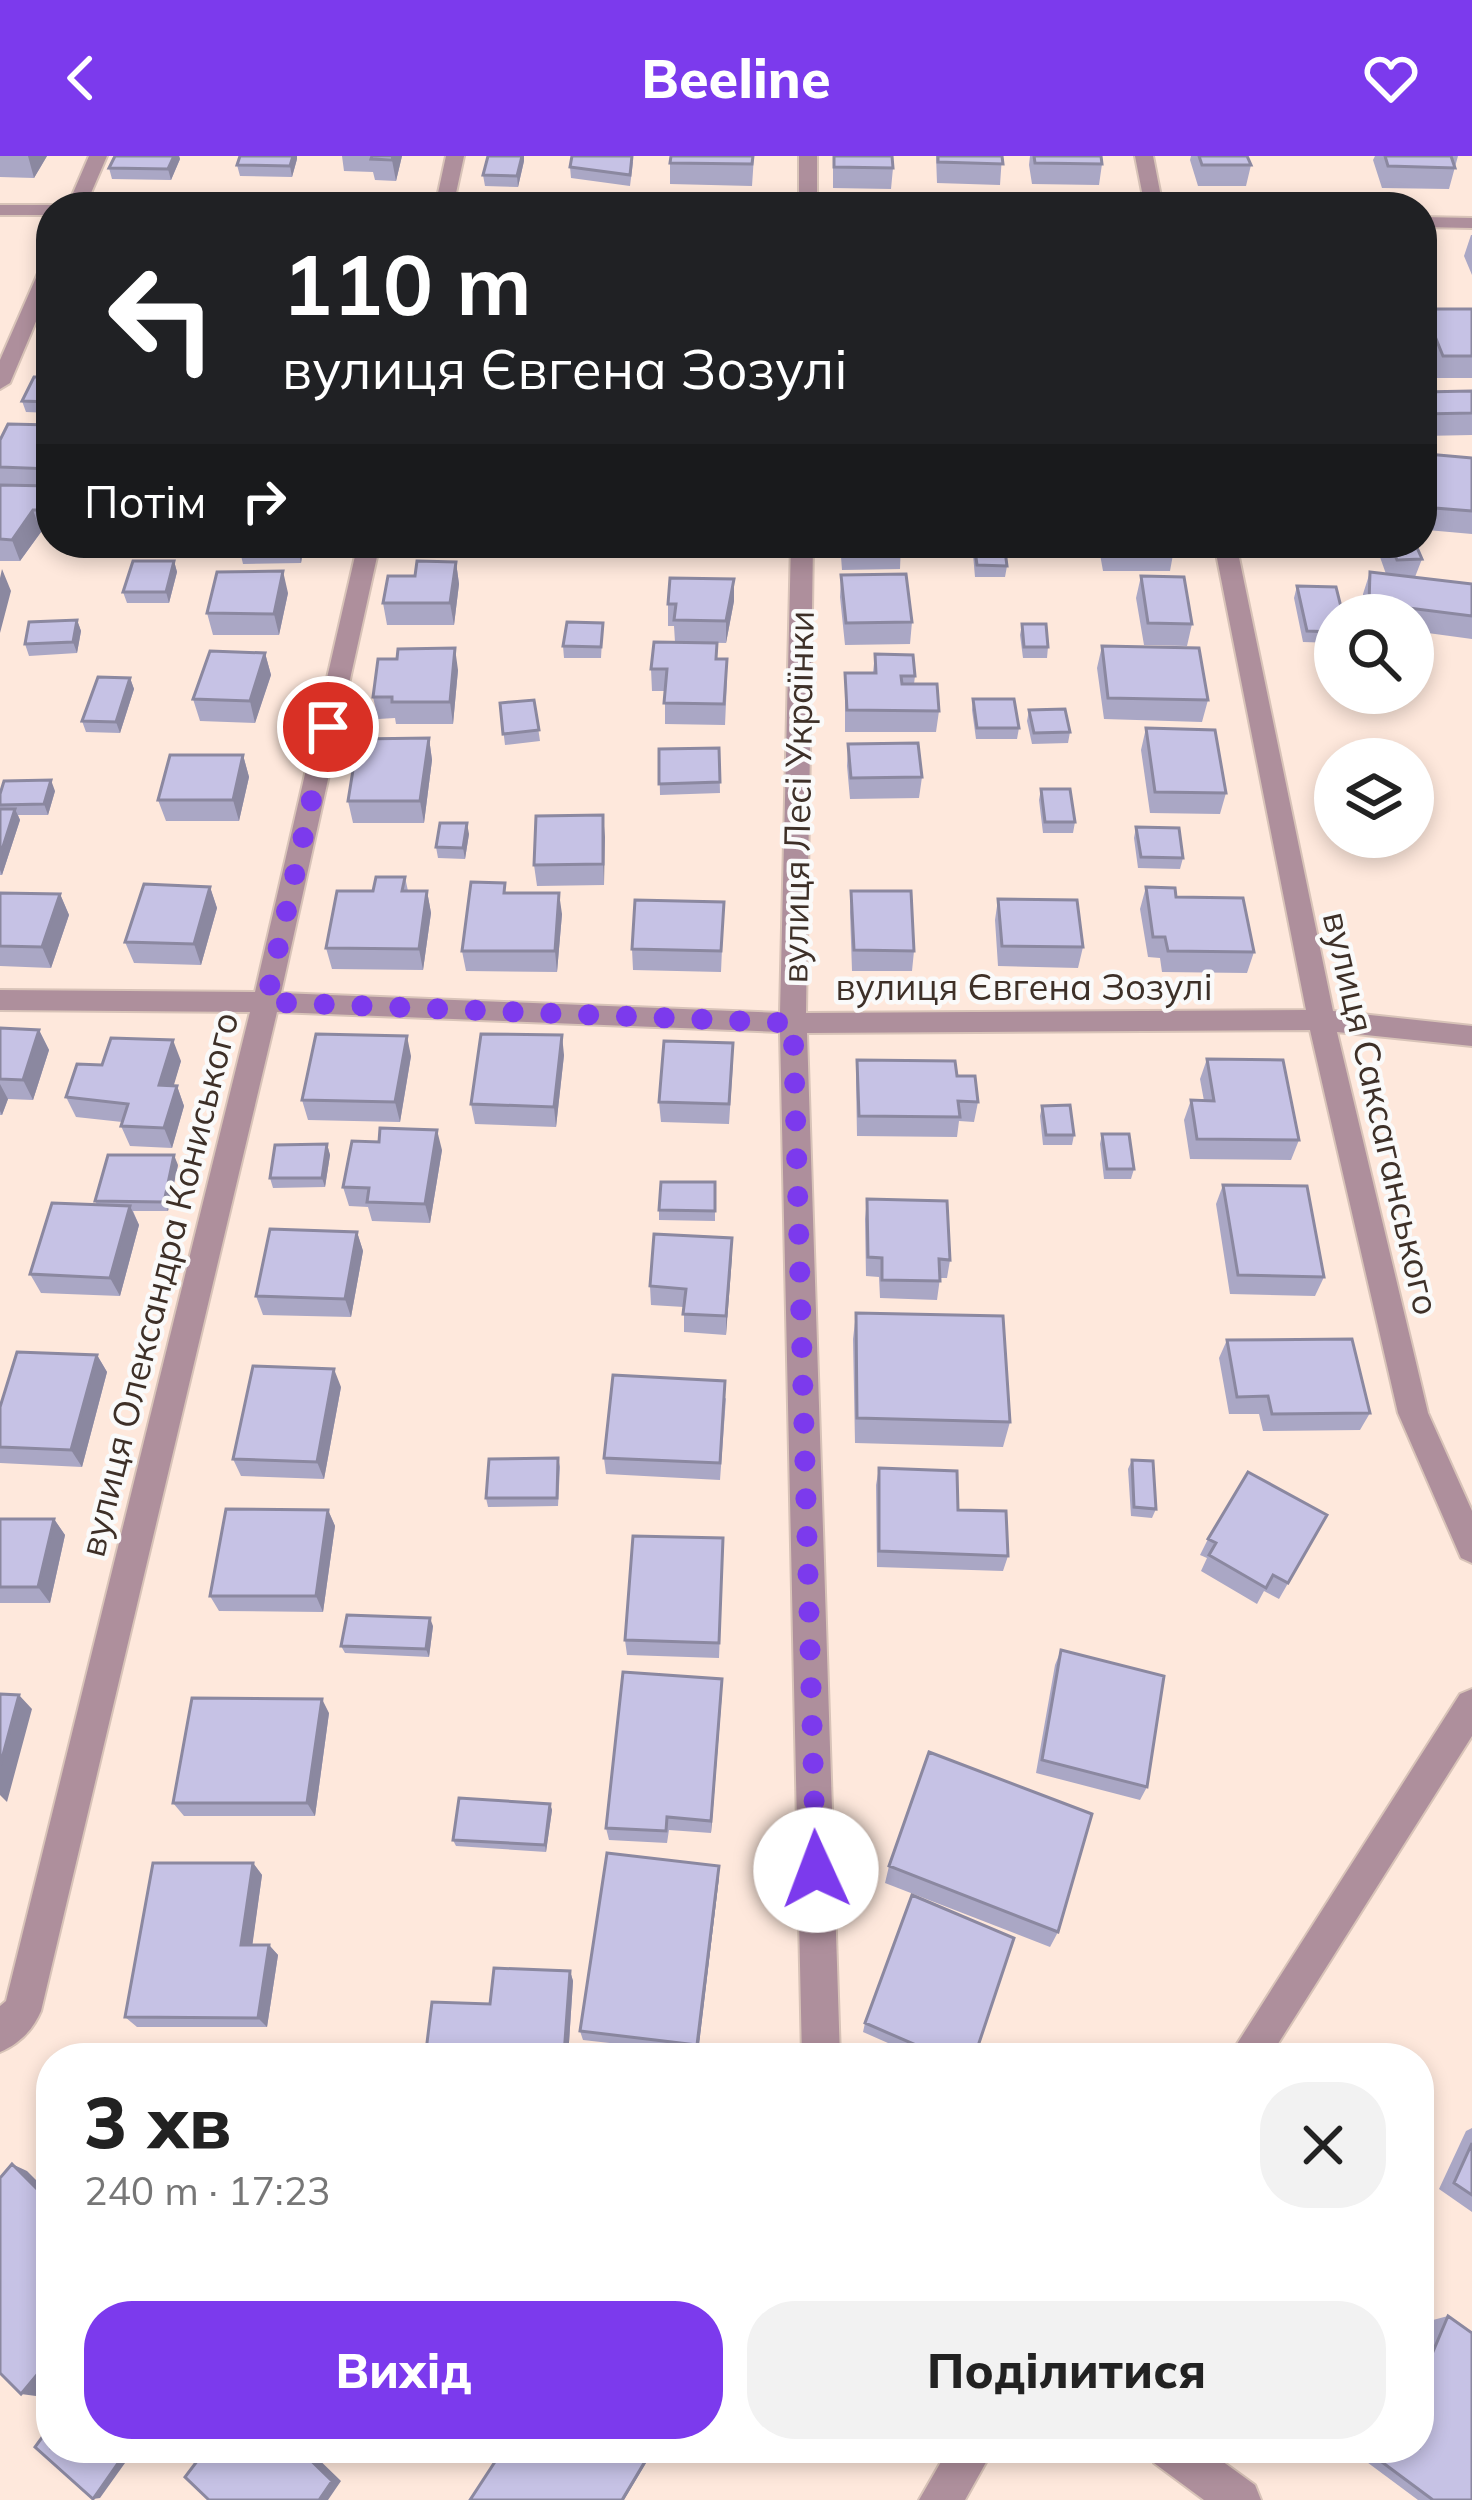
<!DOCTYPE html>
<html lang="uk">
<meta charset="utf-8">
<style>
body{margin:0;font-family:Mulish,sans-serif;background:#f2f2f2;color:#222;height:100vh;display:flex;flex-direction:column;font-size:45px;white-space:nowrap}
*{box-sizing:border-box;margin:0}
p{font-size:39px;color:#767676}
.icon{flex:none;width:66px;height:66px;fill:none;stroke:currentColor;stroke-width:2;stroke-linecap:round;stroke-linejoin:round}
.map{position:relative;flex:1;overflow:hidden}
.sheet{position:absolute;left:36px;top:1887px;width:1398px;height:420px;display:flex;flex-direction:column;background:#fff;border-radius:48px;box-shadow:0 6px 18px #0003}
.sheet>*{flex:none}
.top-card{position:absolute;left:36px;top:36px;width:1401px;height:366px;border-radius:48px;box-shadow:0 6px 18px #0003;background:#202124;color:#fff;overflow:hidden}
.tools{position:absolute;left:1314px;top:438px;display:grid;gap:24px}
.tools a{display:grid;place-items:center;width:120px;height:120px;border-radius:50%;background:#fff;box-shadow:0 6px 18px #0003;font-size:60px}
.pin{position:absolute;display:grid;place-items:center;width:102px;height:102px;color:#fff;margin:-51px;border:6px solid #fff;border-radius:50%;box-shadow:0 3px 12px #0007}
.me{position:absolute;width:132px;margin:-66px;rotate:358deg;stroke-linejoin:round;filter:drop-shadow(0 0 9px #0008)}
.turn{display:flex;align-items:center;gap:42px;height:252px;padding:0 48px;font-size:54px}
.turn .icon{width:156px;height:156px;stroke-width:2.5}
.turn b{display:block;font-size:84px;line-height:102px}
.then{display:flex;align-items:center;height:114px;padding:0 48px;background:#0003;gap:24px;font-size:45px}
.round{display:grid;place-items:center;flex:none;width:126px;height:126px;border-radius:48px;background:#f2f2f2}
.overview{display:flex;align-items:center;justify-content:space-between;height:204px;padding:0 48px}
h1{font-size:72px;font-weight:800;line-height:90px}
.action{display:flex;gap:24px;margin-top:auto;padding:24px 48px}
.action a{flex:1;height:138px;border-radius:48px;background:#7c3aed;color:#fff;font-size:48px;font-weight:800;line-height:138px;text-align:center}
.action a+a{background:#f2f2f2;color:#222}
header{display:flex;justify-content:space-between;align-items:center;height:156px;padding:0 48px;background:#7c3aed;color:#fff;font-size:54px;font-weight:800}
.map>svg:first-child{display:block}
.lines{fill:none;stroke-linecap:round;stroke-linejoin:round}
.minor-casing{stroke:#d8c3b8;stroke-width:4}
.minor{fill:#ae8f9c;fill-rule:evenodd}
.wall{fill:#aaa7c5}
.shaded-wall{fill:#8b88a0}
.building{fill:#c6c2e5;stroke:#8b88a0;stroke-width:3}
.route{stroke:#7c3aed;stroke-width:21;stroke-dasharray:0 37.8}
.labels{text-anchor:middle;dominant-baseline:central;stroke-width:9;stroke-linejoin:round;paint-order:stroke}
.street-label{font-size:36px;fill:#3e3028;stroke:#fafafa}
</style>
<header><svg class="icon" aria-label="back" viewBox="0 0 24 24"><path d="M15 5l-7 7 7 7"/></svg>Beeline<svg class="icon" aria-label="heart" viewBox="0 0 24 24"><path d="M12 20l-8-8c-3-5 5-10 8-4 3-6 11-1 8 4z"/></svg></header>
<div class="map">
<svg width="1472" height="2344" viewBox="0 0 1472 2344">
<rect width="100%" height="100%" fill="#fee8dc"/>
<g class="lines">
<g class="minor-casing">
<path id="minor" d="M89 0H107L85 51H67Z
M446 0H464L453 51H435Z
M799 0H817V51H799Z
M1135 0H1153L1163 51H1145Z
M0 49H51L58 51H51V59H0Z
M1422 61 1472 62V72L1422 71Z
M51 102V130L10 227 0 233V204L42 108Z
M358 387H380L281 837 780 857 791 387H813L806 857 1306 854 1214 387H1236L1333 855 1472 870V890L1337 876 1428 1257 1472 1355V1407L1461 1402 1398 1257 1310 874 807 877 840 1902H802L780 876 277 856 41 1855C33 1874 19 1888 0 1896V1850L6 1845 250 856 0 854V834L255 836Z
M1472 1533V1580L1269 1902H1228L1460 1538Z
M949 2292H994L965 2344H919Z
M1148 2292H1204L1255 2329 1261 2344H1204L1154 2307Z"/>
</g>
<use href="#minor" class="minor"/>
</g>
<path class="wall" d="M0 0H47L34 22 0 21Z
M115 0H179L180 3 171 24 112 23 109 12Z
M342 0H402L396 25 375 24 373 16 344 15Z
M754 0 752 30 670 28V7Z
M833 0 893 12 891 33 833 32Z
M936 0H1002L1000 29 937 27Z
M1030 0H1101L1102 8 1099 29 1032 28 1029 9Z
M1191 0H1247L1251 9 1246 30H1198L1190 4Z
M1375 0H1458L1449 33 1382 32 1373 4Z
M297 3 292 21 240 20 237 9Z
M524 5 518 31 485 30 483 19Z
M633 6 630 30 571 22 570 11Z
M1471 79H1472V119L1464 100Z
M1422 153H1472V222H1436L1425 194H1422Z
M51 221V257L26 256 22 245Z
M1472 235V279L1422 280V236Z
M51 269V376H41L20 405H0V284Z
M1427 298 1472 302V378L1427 374 1422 339V312Z
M238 387H304L301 407 243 408Z
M404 387H469L467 401H406Z
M678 387H736V397H679Z
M840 387H901L900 413 842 414Z
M972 387H1004L1007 410 1005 421H975Z
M1098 387H1173L1174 393 1170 415H1103Z
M1375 387H1415L1422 403 1415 421 1472 428V483L1413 475V459H1362L1363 438 1370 416 1386 418Z
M174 405 177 416 169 447H127L123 436Z
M456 406 459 428 454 469H387L383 447 415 420Z
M841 419 912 466 910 488 845 489 840 441Z
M1141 420 1192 468 1187 490 1144 489 1136 442Z
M1297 430 1335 459V487L1303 486 1294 442Z
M288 437 279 479H213L207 457Z
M734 445 726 487 675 486 674 470H668V448Z
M77 464 81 475 77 497 29 500 25 488Z
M603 467 601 502H564L563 490Z
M1022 468 1048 491 1047 502H1023L1020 479Z
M1102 490 1208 544 1202 566 1104 563 1097 512Z
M265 497 271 519 255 567 200 565 193 543Z
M875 498 915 520 914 528 939 555 936 576H845V517H873Z
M717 503 727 525 725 569 665 568V535H652L651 513Z
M458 514 453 568H396L395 562 378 563 373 541Z
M130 522 134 533 120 577 86 576 82 565Z
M973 543 1019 572 1017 583H976L972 554Z
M534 544 540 585 505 589 500 547Z
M1029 554 1070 576 1068 587 1032 588 1027 565Z
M1146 572 1226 637 1220 658 1150 657 1141 594Z
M429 582 432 604 424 667H353L348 645Z
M848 588 922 621 919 642 850 643 847 610Z
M719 592 720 637 660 639 659 593Z
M243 599 249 621 239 665H166L158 644Z
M1041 633 1075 666 1073 677H1043L1039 644Z
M55 635 48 659H18L20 664 2 719H0V638Z
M603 659 604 729 537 730 534 709Z
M1136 671 1183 702 1180 713 1138 712 1134 682Z
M469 678 465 703 438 702 436 691Z
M405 721 408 735H427L431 757 423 814 332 813 326 792 373 735Z
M210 731 217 752 201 809 134 807 125 786Z
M1146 731 1176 741 1254 796 1247 817 1162 816 1160 802 1148 801 1140 753Z
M851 735 914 795 912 815H852L850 756Z
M0 737 60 738 69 759 51 812 0 810Z
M507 737 562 758 557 816 466 815 462 795Z
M998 743 1083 791 1078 812 998 810 995 764Z
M724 746 721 816 633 814 632 793Z
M0 872 39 874 49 894 33 944 8 943 2 959H0Z
M564 899 556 971 475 968 471 948Z
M411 900 400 966 308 964 302 944Z
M1207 903 1299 984 1291 1004 1190 1003 1184 964 1191 944 1204 945 1200 923Z
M857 904 957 920 978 946 974 966 959 965 957 981 857 980 856 924Z
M181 905 173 930H177L184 950 172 992 130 990 121 970 122 966 76 961 66 941 102 909Z
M733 907 729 968 661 966 659 946Z
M1042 950 1074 979 1072 989H1043L1040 960Z
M1102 978 1134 1013 1131 1023H1104L1100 988Z
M327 988 330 999 325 1031 273 1032 270 1022Z
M442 994 430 1067 372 1065 368 1051 349 1050 343 1031Z
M178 1009 168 1055H133L139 1069 120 1140 41 1137 30 1118 97 1049 95 1045Z
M715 1026V1065L659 1064V1054Z
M1223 1029 1324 1121 1315 1140 1230 1138 1216 1048Z
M867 1043 950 1104 947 1122H940L937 1144 880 1142 879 1121 866 1120 865 1063Z
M357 1076 363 1095 351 1161 263 1159 256 1140Z
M732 1082 726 1179 684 1176V1151L651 1149 650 1130Z
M856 1157 1010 1266 1003 1291 855 1287 853 1183Z
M1227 1184 1370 1257 1360 1274 1263 1275 1259 1258H1229L1219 1202Z
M97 1199 107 1216 82 1311 0 1307V1251Z
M341 1231 324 1323 241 1320 233 1303Z
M726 1242 720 1324 606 1318 604 1302Z
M558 1302 560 1311 558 1350 488 1351 486 1342Z
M1132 1304 1156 1353 1152 1362 1131 1360 1128 1313Z
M879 1312 958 1354 1008 1400 1003 1415 877 1411 876 1329Z
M328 1354 335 1370 323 1456 219 1455 210 1440Z
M1327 1359 1279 1443 1264 1435 1257 1448 1201 1415 1207 1402 1200 1399 1208 1383Z
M0 1363H54L65 1379 50 1447H0Z
M723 1398 719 1502 627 1499 625 1484Z
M433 1470 429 1501 345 1497 341 1490Z
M1061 1494 1147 1631 1140 1644 1036 1617 1055 1509Z
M722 1523 711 1677 669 1674 667 1687 609 1684 606 1672Z
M329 1557 315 1660H184L173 1647Z
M550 1648 552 1654 546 1696 456 1690 453 1684Z
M253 1707 262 1719 252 1789H269L278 1799 267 1871H137L125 1861Z
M889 1710 1058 1776 1050 1791 885 1727Z
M719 1721 698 1897 583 1884 580 1875Z
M570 1815 573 1825 568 1902H431L426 1895 490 1848Z
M865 1867 974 1902H922L863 1876Z
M1472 1972V2056L1439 2033 1466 1975Z
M1448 2160 1472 2344H1418L1348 2292H1419V2197L1433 2164Z"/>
<path class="shaded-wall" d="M28 0H47L34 22Z
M174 0H179L180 3 171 24 168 13Z
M293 0H297V3L292 21 290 10Z
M393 0H402L396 25 392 4Z
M522 0H524V5L518 31 517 20Z
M33 354 41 376 20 405 12 384Z
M297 387H304L301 407Z
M174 405 177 416 169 447 166 436Z
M456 406 459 428 454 469 450 447Z
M2 413 11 435 0 477V422Z
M283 415 288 437 279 479 274 458Z
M734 423V445L726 487V465Z
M77 464 81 475 77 497 73 486Z
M455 492 458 514 453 568 450 546Z
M265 497 271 519 255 567 250 545Z
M130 522 134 533 120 577 116 566Z
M429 582 432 604 424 667 420 645Z
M243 599 249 621 239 665 233 644Z
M51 624 55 635 48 659 44 648Z
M15 653 20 664 2 719 0 714V700Z
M603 659 605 681 604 729 603 708Z
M467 667 469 678 465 703 463 692Z
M210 731 217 752 201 809 194 788Z
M427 735 431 757 423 814 419 793Z
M559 737 562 758 557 816 555 795Z
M60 738 69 759 51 812 42 791Z
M39 874 49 894 33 944 23 924Z
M562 879 564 899 556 971 554 951Z
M407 880 411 900 400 966 395 946Z
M173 884 181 905 168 949 159 929Z
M0 928 8 943 2 959 0 955Z
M177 930 184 950 172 992 164 972Z
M437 974 442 994 430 1067 425 1048Z
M327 988 330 999 325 1031 322 1022Z
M174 999 178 1009 168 1055 164 1046Z
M130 1050 139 1069 120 1140 110 1122Z
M357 1076 363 1095 351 1161 345 1143Z
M732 1082V1101L726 1179V1160Z
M97 1199 107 1216 82 1311 71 1294Z
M334 1213 341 1231 324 1323 317 1306Z
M328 1354 335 1370 323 1456 316 1440Z
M54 1363 65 1379 50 1447 38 1431Z
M430 1462 433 1470 429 1501 426 1493Z
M722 1523V1537L711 1677V1665Z
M19 1539 32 1553 7 1646 0 1639V1610Z
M322 1543 329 1557 315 1660 307 1647Z
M550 1648 552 1654 546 1696 545 1689Z
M253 1707 262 1719 251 1799 241 1789Z
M719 1710V1721L698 1897 697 1889Z
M269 1789 278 1799 267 1871 258 1862Z
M570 1815 573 1825 568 1902H565Z
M12 2008 27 2015 51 2039V2047Z
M51 2202V2223L36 2240 21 2238Z
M113 2292H120L130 2300 100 2342 93 2343Z
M298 2292H307L341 2325 328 2344H319Z
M653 2292H655L624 2344H622Z"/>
<path class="building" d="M115 0H174L168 13 109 12Z
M240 0H293L290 10 237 9Z
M372 0H393L392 4 371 3Z
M488 0H522L517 20 483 19Z
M572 0H632L630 19 570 11Z
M671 0H753L752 8 670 7Z
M834 0H892L893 12 834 11Z
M938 0H1002L1003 8 938 6Z
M1034 0H1101L1102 8 1035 7Z
M1199 0H1247L1251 9H1202Z
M1385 0H1451L1455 12 1388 10Z
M1422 153H1472V200H1443L1432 173 1422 172Z
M34 221H51V246L22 245Z
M1472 235V257L1422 258V236Z
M8 268 51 269V313L0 311V284Z
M1427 298 1472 302V355L1435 352Z
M0 329 51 330V354H33L12 384 0 383Z
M843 387H901L902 391 843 392Z
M974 387H1004L1007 410 977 409Z
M1106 387H1173L1174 393H1107Z
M1390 387H1415L1422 403 1397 404Z
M133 405H174L166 436H123Z
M417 405 456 406 450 447H383L388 420H415Z
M283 415 274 458 207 457 217 416Z
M1370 416 1472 428V460L1369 447Z
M906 418 912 466 846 467 841 419Z
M1141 420 1184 421 1192 468 1148 467Z
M670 422 734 423 726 465 674 464 676 448H668Z
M1297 430 1336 431 1343 459H1335V476L1307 475Z
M77 464 73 486 25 488 29 466Z
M567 466 603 467 601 491 563 490Z
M1022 468H1046L1048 491H1024Z
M654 486 717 487 716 503H727L724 548 664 547 667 513H651Z
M1102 490 1199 492 1208 544 1108 542Z
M455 492 450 546H392V541H373L378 503H397L398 493Z
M210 495 265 497 250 545 193 543Z
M875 498 913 499 915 520H901L902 528H937L939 555 847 554 845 517H876Z
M98 521 130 522 116 566 82 565Z
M973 543H1014L1019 572H977Z
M534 544 539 574 503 578 500 547Z
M1065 553 1070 576 1034 577 1029 554Z
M1146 572 1215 574 1226 637 1155 636Z
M429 582 420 645H348L358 583Z
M918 587 922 621 851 622 848 588Z
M719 592 720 626 659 628V593Z
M170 599H243L233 644H158Z
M51 624 44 648 0 649V638L4 625Z
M1041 633H1070L1075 666H1045Z
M0 653H15L0 700Z
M603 659V708L534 709 536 660Z
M440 667H467L463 692 436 691Z
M1136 671 1179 672 1183 702 1141 701Z
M376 721H405L402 735H427L419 793 326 792 337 735H373Z
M471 726 505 727 504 737H559L555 795H462Z
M144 728 210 731 194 788 125 786Z
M1146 731 1175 732 1176 741 1243 742 1254 796 1168 795 1165 781H1153Z
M851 735H911L914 795 854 794Z
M0 737 60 738 42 791 0 790Z
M998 743 1077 744 1083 791 1002 790Z
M635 744 724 746 721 795 632 793Z
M0 872 39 874 23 924 0 923Z
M316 878 407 880 395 946 302 944Z
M481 878 562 879 554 951 471 948Z
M111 882 173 884 159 929 177 930 164 972 121 970 128 948 66 941 77 908 102 909Z
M664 885 733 887 729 948 659 946Z
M1207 903 1283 904 1299 984 1197 983 1191 944 1214 945Z
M857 904 955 905 957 920H975L978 946 958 945 960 961 859 960Z
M1070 949 1074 979H1046L1042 950Z
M380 972 437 974 425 1048 367 1046 369 1032 343 1031 352 985 379 986Z
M1102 978H1129L1134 1013H1107Z
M327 988 322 1022H270L275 989Z
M108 999H174L164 1046 95 1045Z
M661 1026H715V1055L659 1054Z
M1223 1029 1307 1030 1324 1121 1238 1119Z
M867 1043 947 1045 950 1104 939 1103 940 1125 882 1124V1102L868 1101Z
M52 1047 130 1050 110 1122 30 1118Z
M270 1073 357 1076 345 1143 256 1140Z
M654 1078 732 1082 726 1160 683 1158 686 1133 650 1130Z
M856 1157 1003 1160 1010 1266 857 1262Z
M1352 1183 1370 1257 1272 1258 1268 1240 1237 1241 1227 1184Z
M17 1196 97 1199 71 1294 0 1291V1251Z
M253 1210 334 1213 317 1306 233 1303Z
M613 1219 725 1225 720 1307 604 1302Z
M558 1302 557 1342H486L489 1303Z
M1132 1304 1153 1305 1156 1353 1134 1351Z
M879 1312 957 1315 958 1354 1006 1355 1008 1400 879 1395Z
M1248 1316 1327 1359 1288 1427 1273 1419 1266 1432 1209 1399 1216 1387 1208 1383Z
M226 1353 328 1354 316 1440H210Z
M0 1363H54L38 1431H0Z
M633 1380 723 1382 719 1487 625 1484Z
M347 1459 430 1462 426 1493 341 1490Z
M1061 1494 1164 1520 1147 1631 1042 1604Z
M623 1516 722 1523 711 1665 667 1661 666 1675 606 1672Z
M0 1538 19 1539 0 1610Z
M192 1542 322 1543 307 1647H173Z
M929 1596 1092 1658 1058 1776 889 1710Z
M459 1642 550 1648 545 1689 453 1684Z
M607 1697 719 1710 697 1889 580 1875Z
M153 1707H253L241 1789H269L258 1862 125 1861Z
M912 1739 1014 1782 974 1902H946L865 1867Z
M494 1812 570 1815 564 1899 426 1895 432 1846 490 1848Z
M221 1892 233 1902H212Z
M1472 1987V2039L1454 2027Z
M12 2008 51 2047V2202L21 2238 0 2217V2022Z
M1448 2160 1472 2177V2344H1433L1363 2292H1419V2213L1424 2217Z
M51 2269V2292H113L123 2300 93 2343 35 2291Z
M207 2292H298L332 2325 319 2344H209L185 2321Z
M504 2292H653L622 2344H470Z"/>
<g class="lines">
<path class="route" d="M328 571 266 846 793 867 816 1714"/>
</g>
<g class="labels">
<g class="street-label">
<text transform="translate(797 641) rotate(-89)">вулиця Лесі Українки</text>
<text x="1024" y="830">вулиця Євгена Зозулі</text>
<text transform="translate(1382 957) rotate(77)">вулиця Саксаганського</text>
<text transform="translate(158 1128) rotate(-76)">вулиця Олександра Кониського</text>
</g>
</g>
</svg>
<div class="tools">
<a><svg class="icon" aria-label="search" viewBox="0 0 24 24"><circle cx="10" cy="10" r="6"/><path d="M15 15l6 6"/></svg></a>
<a><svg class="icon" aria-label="layers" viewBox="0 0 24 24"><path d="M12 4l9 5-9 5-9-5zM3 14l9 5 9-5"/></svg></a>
</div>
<div class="pin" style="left:328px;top:571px;background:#d93025"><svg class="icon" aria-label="arrive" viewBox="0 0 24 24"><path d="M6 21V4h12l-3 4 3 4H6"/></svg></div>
<svg class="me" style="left:816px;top:1714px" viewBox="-20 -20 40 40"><circle r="19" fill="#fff"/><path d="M0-13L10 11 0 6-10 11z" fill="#7c3aed"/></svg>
<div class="top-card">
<div class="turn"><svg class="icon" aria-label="left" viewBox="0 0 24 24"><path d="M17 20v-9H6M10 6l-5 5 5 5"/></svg><div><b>110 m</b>вулиця Євгена Зозулі</div></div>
<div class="then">Потім<svg class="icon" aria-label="right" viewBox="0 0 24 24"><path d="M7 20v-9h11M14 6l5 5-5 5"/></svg></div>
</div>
<section class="sheet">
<div class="overview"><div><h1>3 хв</h1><p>240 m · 17:23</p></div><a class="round"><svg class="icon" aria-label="close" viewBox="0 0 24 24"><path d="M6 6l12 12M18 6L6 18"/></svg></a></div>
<div class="action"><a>Вихід</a><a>Поділитися</a></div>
</section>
</div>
